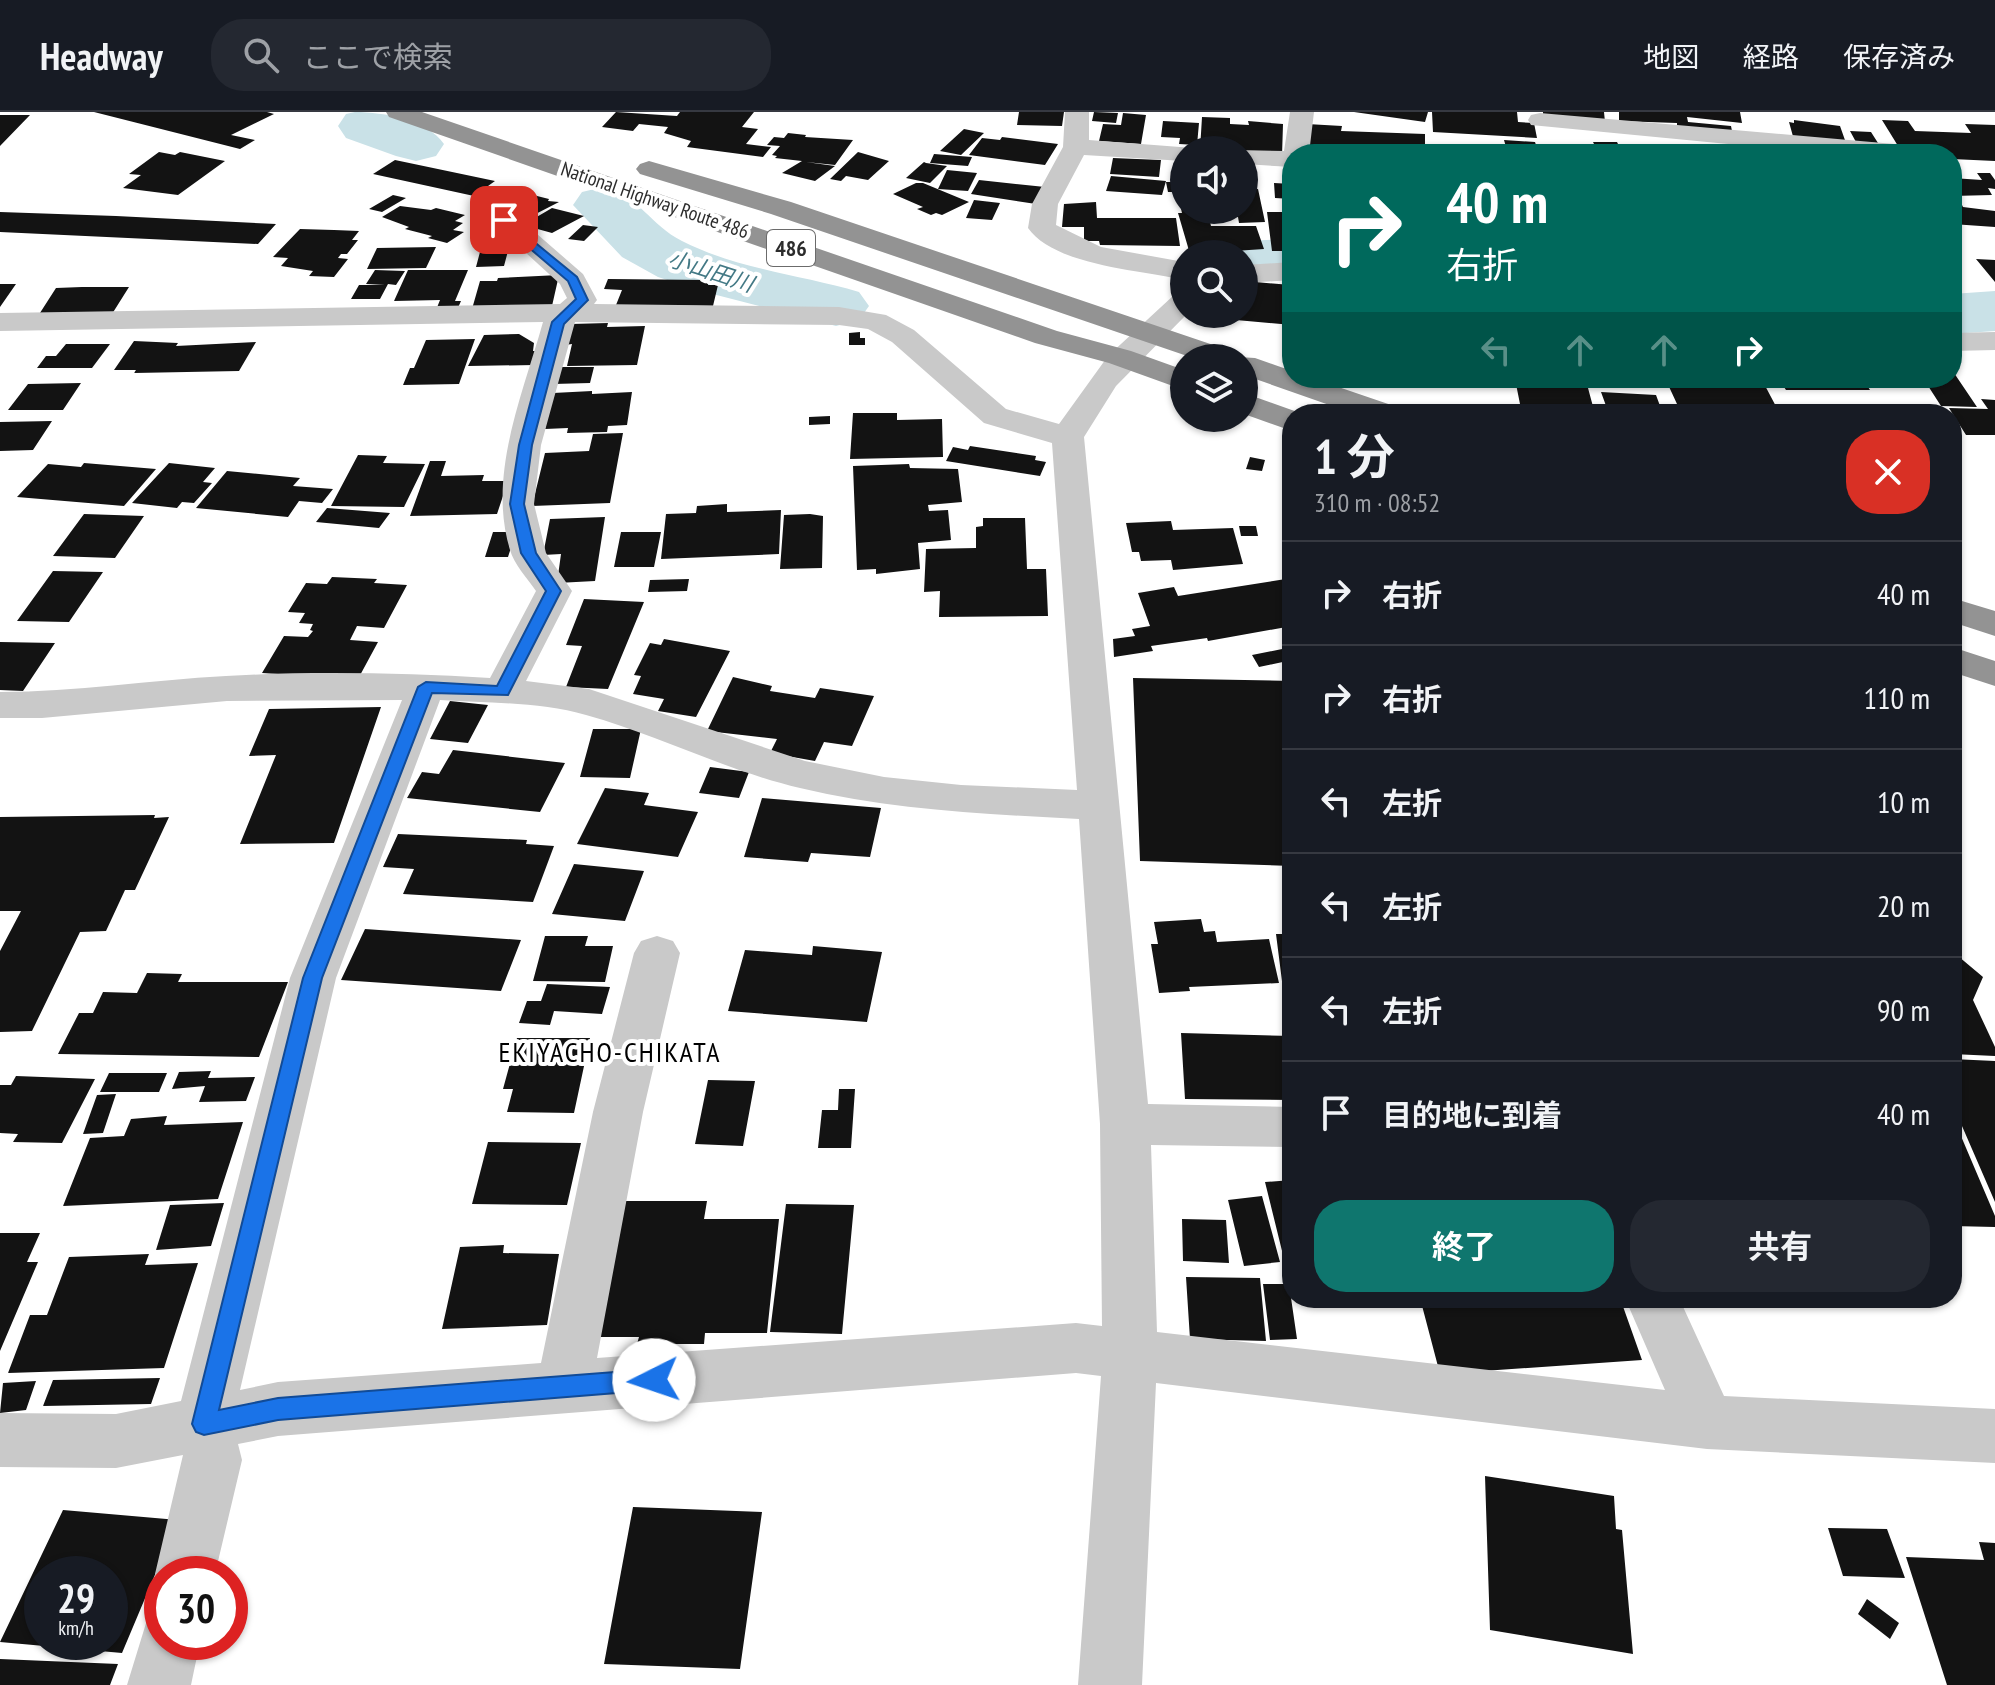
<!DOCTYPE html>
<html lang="ja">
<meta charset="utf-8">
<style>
body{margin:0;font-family:"PT Sans Narrow","Noto Sans JP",sans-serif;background:#242831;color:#f1f3f6;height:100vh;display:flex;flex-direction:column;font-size:30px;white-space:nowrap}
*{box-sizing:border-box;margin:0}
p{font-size:26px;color:#9ea1a6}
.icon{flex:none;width:44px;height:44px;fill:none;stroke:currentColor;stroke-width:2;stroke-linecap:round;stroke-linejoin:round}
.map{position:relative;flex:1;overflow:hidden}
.drawer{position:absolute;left:1282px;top:292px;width:680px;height:904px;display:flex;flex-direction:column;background:#171b24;border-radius:32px;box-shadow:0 2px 6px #0004}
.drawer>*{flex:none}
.guide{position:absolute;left:1282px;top:32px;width:680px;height:244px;border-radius:32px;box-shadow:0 2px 6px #0004;background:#00695c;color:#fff;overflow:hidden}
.controls{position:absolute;left:1170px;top:24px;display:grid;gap:16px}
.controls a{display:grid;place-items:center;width:88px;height:88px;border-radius:50%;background:#171b24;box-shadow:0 2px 6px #0004;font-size:40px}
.speed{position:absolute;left:24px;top:1444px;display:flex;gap:16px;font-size:40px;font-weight:700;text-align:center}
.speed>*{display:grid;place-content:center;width:104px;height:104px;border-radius:50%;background:#171b24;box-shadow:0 2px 6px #0004;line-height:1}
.speed small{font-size:20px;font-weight:400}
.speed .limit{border:12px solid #d22;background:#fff;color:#111}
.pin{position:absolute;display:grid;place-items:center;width:68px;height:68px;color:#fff;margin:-34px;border-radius:16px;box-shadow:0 4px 12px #0006}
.me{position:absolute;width:88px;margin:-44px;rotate:266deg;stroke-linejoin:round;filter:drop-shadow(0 0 6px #0008)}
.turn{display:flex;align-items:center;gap:28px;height:168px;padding:0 32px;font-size:36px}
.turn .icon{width:104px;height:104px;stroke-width:2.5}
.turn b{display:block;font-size:56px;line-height:68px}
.lanes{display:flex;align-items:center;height:76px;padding:0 32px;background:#0003;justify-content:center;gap:40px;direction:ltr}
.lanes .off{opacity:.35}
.round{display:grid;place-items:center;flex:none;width:84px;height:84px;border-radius:32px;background:#242831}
.summary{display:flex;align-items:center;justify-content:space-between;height:136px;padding:0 32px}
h1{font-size:48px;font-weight:700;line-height:60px}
.action{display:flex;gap:16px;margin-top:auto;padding:16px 32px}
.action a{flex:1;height:92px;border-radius:32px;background:#0f766e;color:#fff;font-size:32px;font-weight:700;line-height:92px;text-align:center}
.action a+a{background:#242831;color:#f1f3f6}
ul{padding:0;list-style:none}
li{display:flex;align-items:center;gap:24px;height:104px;padding:0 32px;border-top:2px solid #363941}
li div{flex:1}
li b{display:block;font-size:30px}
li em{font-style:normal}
header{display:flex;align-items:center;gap:48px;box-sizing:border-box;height:112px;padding:0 40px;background:#171b24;border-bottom:2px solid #363941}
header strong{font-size:38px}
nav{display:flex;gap:44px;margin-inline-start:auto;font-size:28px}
.search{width:560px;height:72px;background:#242831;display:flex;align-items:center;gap:20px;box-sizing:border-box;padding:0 28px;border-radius:32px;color:#9ea1a6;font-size:30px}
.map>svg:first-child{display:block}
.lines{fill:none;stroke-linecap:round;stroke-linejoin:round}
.river{fill:#c9e1e7;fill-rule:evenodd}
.building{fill:#131313;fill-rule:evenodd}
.minor{fill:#c9c9c9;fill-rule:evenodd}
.highway{fill:#939393;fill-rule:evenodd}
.route{fill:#1a73e8;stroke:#114b97;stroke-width:2}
.labels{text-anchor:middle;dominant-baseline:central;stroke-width:8;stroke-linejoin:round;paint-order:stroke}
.far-street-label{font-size:20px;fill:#2c2c2c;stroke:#fff}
.shield{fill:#fff;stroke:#6b6b6b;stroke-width:2}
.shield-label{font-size:22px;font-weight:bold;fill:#2c2c2c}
.far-water-label{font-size:22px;font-style:italic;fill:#437985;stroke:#fff}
.quarter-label{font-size:28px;letter-spacing:2px;fill:#000;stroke:#fff}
</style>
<header>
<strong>Headway</strong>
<div class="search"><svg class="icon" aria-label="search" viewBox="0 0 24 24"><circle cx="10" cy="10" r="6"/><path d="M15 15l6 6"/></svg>ここで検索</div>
<nav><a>地図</a><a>経路</a><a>保存済み</a></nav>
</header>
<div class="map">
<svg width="1995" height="1573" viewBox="0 0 1995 1573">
<rect width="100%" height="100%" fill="#fff"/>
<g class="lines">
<path class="river" d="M355 0C384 0 428 8 444 32L436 44 416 49 396 44 346 26 338 14 346 2Z
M603 75C640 84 650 113 682 129 737 157 801 163 859 180L869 194 859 208 836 214 701 179 658 165 622 145 573 93 582 80Z
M1292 127V165L1244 167V142H1217L1222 135 1244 129Z
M1995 179V219L1952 222V182Z"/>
</g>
<path class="building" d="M94 0H267L274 2 231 23 255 28 240 37Z
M616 0 677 4 680 0H754L742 15 758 17 746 32 771 35 763 45 687 35 691 29 664 21 668 15 639 12 633 19 602 15Z
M1019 0H1064L1062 14 1017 13Z
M1094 0 1118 1 1116 11 1092 9Z
M1354 0H1428L1425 10Z
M1432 0H1517L1518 10 1534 11 1537 26 1433 20Z
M1543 0H1604L1605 10 1543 4Z
M1619 0H1740L1742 11 1687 5 1688 10 1731 14 1732 19H1677V11L1619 9Z
M1123 1 1146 3 1141 32 1099 29 1103 12 1121 13Z
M0 3H30L0 34Z
M1202 5 1230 6V12L1249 13 1248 9 1283 12 1282 44 1244 42V38H1200Z
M1794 8 1840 14 1846 31 1794 28 1789 10 1794 11Z
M1882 8 1908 9 1915 19 1971 21 1965 12 1995 13V49L1952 47V42H1903Z
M1163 9 1199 11 1197 33 1179 32 1180 26 1161 25Z
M1307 12 1342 14 1341 19 1425 22V42H1302Z
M964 17 984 21 961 43 940 39Z
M1850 19 1871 20 1878 31 1856 30Z
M788 21 806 23 805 25 853 28 835 53 806 50 835 54 815 69 782 61 802 49 775 46 777 44 772 43 780 34 767 33 774 25 784 26Z
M1002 25 1058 32 1045 53 969 43 982 26 1000 28Z
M1504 28 1535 30 1539 42H1508Z
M1593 30H1617L1621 38H1597Z
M1621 33 1670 36 1673 42H1625Z
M1440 34 1499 36 1501 42H1441Z
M159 40 175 43 180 40 225 49 178 83 123 76 141 63 129 62Z
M858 40 889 49 868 68 846 64 841 69 830 67Z
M934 42 972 45 968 54 930 51Z
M1113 46 1161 48 1159 65 1110 62Z
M395 48 495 69 474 84 373 62Z
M924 50 926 51 947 54 930 71 906 66Z
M947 58 977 61 968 79 938 77Z
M1977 61H1990L1995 68V77L1988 76 1992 83 1952 84V66L1982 68Z
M1111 64 1166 69 1162 83 1106 79Z
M979 68 1045 75 1036 92 971 82Z
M1166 70H1181L1184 98H1244V78L1258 77 1265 110 1239 111 1238 105 1209 106 1211 114H1256L1264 137 1190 142 1178 101H1182L1177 80H1168Z
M916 71H923L969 90 942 103 936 101 931 103 917 97 923 95 893 82Z
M1274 71 1292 72V87L1275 86Z
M521 80 549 87 548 89 559 90 522 109 513 106 518 102 499 97 504 94 499 92Z
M393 83 406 86 382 100 369 97Z
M974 88 1000 91 992 108 966 106Z
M1096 90 1097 106H1176L1180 134 1100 133 1099 129H1084V115H1062L1064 92Z
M1952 91H1961L1963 95 1995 99V115L1952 112Z
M400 94 431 98 436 96 465 103 455 109 463 111 453 118 464 120 447 131 428 126 432 124 405 117 409 115 382 105Z
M552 96 584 104 552 121 523 113Z
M0 100 116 104 276 112 258 132 0 120Z
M1267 100H1292V139H1272Z
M583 113 598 115 584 129 568 127Z
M300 117 334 118 359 119 352 128H358L347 142H341L338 146 348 147 334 165 309 164 313 159 281 154 288 146 273 145Z
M436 135 426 156 367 157 377 136Z
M508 139 504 154 476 155 480 140Z
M1976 147 1995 148V170Z
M375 158 405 159 396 173 388 172 380 187H351L359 173H385L366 172Z
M408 158H468L455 189H461L457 198H436L440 188 394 189Z
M559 163 552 194 472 197 480 169H497L498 166Z
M608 167 709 168 708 173H718L713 194 616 193 622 178 604 177Z
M1244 169 1291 173 1292 213 1236 208 1237 202H1244Z
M0 172H16L0 195Z
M82 175H129L112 202 38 204 56 176Z
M608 211 607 215 645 214 637 253 567 254 572 232 565 233 571 212Z
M860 220V226H865V233H849V221Z
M519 222 534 231 533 239H537L534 253 468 254 484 223Z
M475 227 459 272 403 273 410 256H414L426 228Z
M134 229 178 231 176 234 256 230 239 259 134 261 136 258H114Z
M66 232H110L92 256H37L46 244H56Z
M558 255H594L590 271 553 272Z
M1952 258 1977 295 1941 294 1923 266H1952Z
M1665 266H1761L1780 302H1735L1730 293 1677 292Z
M1778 266H1862L1870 278H1786Z
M81 271 63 298H8L28 272Z
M1516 272 1588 276 1595 302H1522Z
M592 279V282L632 280 627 313 608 314 607 320 567 321 568 316 545 317 553 281Z
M1601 280 1656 283 1663 302H1609Z
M1981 287 1995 288V323H1966L1949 296 1988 297Z
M853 301H897V308L942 307 943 345 850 347Z
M830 304V312L809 313V305Z
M52 309 33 338 0 339V310Z
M623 321 610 391 532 394 545 341 589 339 593 322Z
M970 334 1036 344 1035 348 1046 350 1040 364 946 349 953 335 968 338Z
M358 343 387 344 383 351 425 352 404 395 331 394Z
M1250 345 1265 348 1262 359 1246 357Z
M430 349H446L441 364 484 363 482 369H508L497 402 410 404Z
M84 351 156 357 124 394 17 385 48 352 81 355Z
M169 351 215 356 203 370 212 371 194 391 182 390 177 396 132 391Z
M909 352 910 356 958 357 962 390 928 393 929 399 948 398 951 428 918 431 920 457 876 462V457L857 458 853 354Z
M227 359 300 366 293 374 333 377 322 391 299 389 288 405 196 396Z
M727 392V400L781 398 779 442 661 447 666 402 696 401 697 394Z
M327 396 390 401 379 416 316 410Z
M84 402 144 404 115 446 53 444Z
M810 402 823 404 822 456 780 457 784 403Z
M605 405 595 469 557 471 561 442 543 443 550 407Z
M983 406H1025L1027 457H1046L1048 504 939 505 940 479 924 480 926 437 976 436V415L983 414Z
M1171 409 1173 418 1233 416 1243 452 1173 458 1171 448 1141 449 1139 440H1132L1126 411Z
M1239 414H1256L1258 424H1241Z
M493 420H516L508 445H485Z
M621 420H661L654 455H614Z
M53 459 103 460 69 510 17 509Z
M332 465 377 467 374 471 407 473 384 516 357 514 350 528 378 530 358 567 262 561 284 524 308 525 313 519 310 518 313 512 299 511 305 501 288 500 306 471 327 472Z
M1292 466V514L1208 529 1207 526 1151 534 1153 539 1114 545 1113 527 1135 524 1132 517 1150 514 1138 481 1174 475 1178 484Z
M689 467 687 479 648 480 650 468Z
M584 487 644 490 608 577 566 575 582 534 566 533Z
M664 527 730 539 696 605 658 599 664 587 633 582 641 564 634 563 650 531 661 533Z
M0 530 55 531 23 579 0 578Z
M1292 535V548L1259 555 1252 543Z
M733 565 772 574 770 579 815 586 820 576 874 584 852 634 824 630 815 649 770 641 777 627 707 619Z
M1133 566 1292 569V754L1140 749Z
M450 589 488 593 468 631 430 627Z
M381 595 334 731 240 732 276 643 249 644 269 597Z
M593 617H641L630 666 580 665Z
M453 638 565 651 540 700 407 686 422 660 439 662Z
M710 655 749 660 739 686 699 681Z
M605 676 649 681 644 693 698 700 678 745 577 732Z
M762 686 881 696 870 745 811 741 808 750 744 745Z
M155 703 154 706 169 705 135 778H125L106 819 80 820 32 919 0 920V839L21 799H0V705Z
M398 722 527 728 526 732 554 734 533 790 403 782 414 757 383 755Z
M574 752 644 759 625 809 552 802Z
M1201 807 1204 820 1215 819 1217 830 1269 827 1279 871 1189 875 1190 879 1159 881 1151 832H1158L1154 810Z
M365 817 521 828 501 879 341 868Z
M1276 822H1292V877H1283Z
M545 824H588L585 834H613L605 870 533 869Z
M813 834 882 840 867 910 728 899 745 838 812 843Z
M1952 839 1983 865 1973 888 1995 935V944L1952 942Z
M147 861 182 862 178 870H288L259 945 58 942 79 901H93L103 880 137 881Z
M547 872 610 875 602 902 554 899 550 913 519 911 527 889H541Z
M1181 921 1292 924V988L1185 987Z
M517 926H590L574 1001 507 1000 513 977H503Z
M1952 947 1995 949V1090L1952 991Z
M211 959 208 966 255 965 246 989 199 990 205 974 172 977 179 960Z
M109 961H167L159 980H100Z
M16 964 95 967 62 1031 13 1030 18 1022 0 1021V973H11Z
M708 968 755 969 743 1034 695 1032Z
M839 977H855L851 1036H818L822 998H838Z
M116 982 103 1021 83 1022 97 983Z
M1952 1003 1995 1104V1115L1952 1114Z
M167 1004 164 1013 243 1010 218 1087 63 1094 90 1026 124 1024 131 1007Z
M488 1030 581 1031 567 1093 472 1092Z
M1292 1068V1151H1285L1265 1070Z
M1262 1084 1280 1150 1244 1154 1228 1088Z
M623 1089H707L704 1107H779L767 1221H705L704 1232H637L639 1225H600Z
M224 1091 211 1134 156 1138 170 1093Z
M786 1092 854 1093 842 1222 770 1220Z
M1182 1107 1226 1108 1229 1151 1183 1149Z
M0 1121H40L27 1150H38L0 1239Z
M504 1133 503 1141 559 1142 547 1213 442 1217 460 1135Z
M149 1142 145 1153 198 1151 164 1256 8 1261 30 1203H47L69 1145Z
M1186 1165 1260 1166 1266 1229 1190 1227Z
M1263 1172H1289L1297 1227 1270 1228Z
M1420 1186H1620L1642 1248 1440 1262Z
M160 1266 151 1292 43 1294 53 1268Z
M36 1269 26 1298 0 1301 3 1271Z
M1485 1364 1614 1384 1616 1417 1622 1418 1633 1542 1490 1518Z
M633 1395 762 1400 740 1557 604 1552Z
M63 1398 178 1408 122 1541 0 1530ZM42 1462H110V1530H42Z
M1828 1416 1887 1417 1905 1466 1843 1464Z
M1979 1430 1995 1431V1573H1947L1906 1445 1984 1448Z
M1867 1487 1899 1511 1890 1527 1858 1502Z
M0 1547 118 1552 110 1573H0Z"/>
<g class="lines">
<path class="minor" d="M1065 0H1089V28L1193 36 1195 38H1184V49L1084 43 1058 92 1056 113 1101 135 1184 150V168C1141 158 1055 154 1028 116L1032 92 1063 35Z
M1290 0H1314L1309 42H1292V55L1244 52V38H1237L1284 39Z
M1540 1 1894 32 1903 35 1907 40 1832 42 1531 13 1528 8 1531 3Z
M504 100 514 102 583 162 597 188 594 192 839 195 886 203 914 218 1006 297 1059 312 1108 244 1174 183 1184 180V202H1187L1116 274 1084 325 1148 992 1292 995V1035L1151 1033 1157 1220 1665 1278 1625 1186H1679L1724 1284 1995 1297V1351L1707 1337 1156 1271 1142 1573H1078L1101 1264 1076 1261 278 1324 238 1332 242 1348 215 1462H162V1480L155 1462 183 1343 116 1356 0 1355V1301L116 1302 181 1289 290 866 402 588 227 589 42 606H0V580C76 580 150 568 226 564 313 559 403 561 490 566L536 479C527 466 514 452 510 438 487 363 523 282 543 210L0 219V201L560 192 567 186 560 172 490 108 494 102ZM575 210 839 213 868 217 892 230 984 311 1052 331 1077 678 961 673 884 665 805 649 589 577 526 569 572 479 546 441 534 392 541 333ZM440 588C488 591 540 590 586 603 658 623 727 659 800 676 892 698 984 702 1079 707L1100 1012 1102 1214 1076 1211 597 1246 643 1000 680 841 673 829 657 824 641 829 634 841 593 1000 541 1251 278 1270 240 1278 336 866Z
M1292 150V168L1244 171V153Z
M1995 220V238L1952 239V221Z
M162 1502V1530H200L191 1573H127L147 1508Z"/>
<path class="highway" d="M386 0H422L1057 219 1131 239 1184 258V278L1109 251 1035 231 389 5Z
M649 49 791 90 1234 240 1238 245 1255 246 1292 259V266H1312L1397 295 1402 302H1355L1244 263V246H1193L771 102 640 62 636 57 640 52Z
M1244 281 1303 302H1292V319L1244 302Z
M1952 486 1995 499V524L1952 510Z
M1952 535 1995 549V574L1952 560Z"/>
</g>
<path class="route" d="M504 105 577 165 588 188 564 212 532 333 524 392 536 441 561 479 508 583 432 581 322 866 219 1298 278 1286 654 1257 662 1260 666 1268 662 1275 654 1278 278 1308 204 1323 196 1320 192 1312 303 866 418 575 426 570 497 574 546 479 521 441 510 392 519 333 552 210 576 187 568 169 500 111 498 108Z"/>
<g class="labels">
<g class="far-street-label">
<text transform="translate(655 88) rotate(19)">National Highway Route 486</text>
</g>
<rect class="shield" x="767" y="118" width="48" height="36" rx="6"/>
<g class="shield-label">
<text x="791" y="136">486</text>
</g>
<g class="far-water-label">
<text transform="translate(711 159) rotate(18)">小山田川</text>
</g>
<g class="quarter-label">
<text x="610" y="939">EKIYACHO-CHIKATA</text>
</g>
</g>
</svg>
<div class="controls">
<a><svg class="icon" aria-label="sound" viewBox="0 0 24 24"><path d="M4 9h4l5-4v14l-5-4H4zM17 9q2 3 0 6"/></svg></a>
<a><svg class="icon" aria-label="search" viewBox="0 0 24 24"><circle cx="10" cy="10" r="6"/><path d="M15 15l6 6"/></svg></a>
<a><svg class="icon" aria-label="layers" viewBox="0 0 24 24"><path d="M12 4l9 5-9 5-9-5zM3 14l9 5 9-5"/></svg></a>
</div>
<div class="speed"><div>29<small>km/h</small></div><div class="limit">30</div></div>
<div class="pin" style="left:504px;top:108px;background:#d93025"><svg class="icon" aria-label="arrive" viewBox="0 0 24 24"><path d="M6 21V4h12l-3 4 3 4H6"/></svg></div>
<svg class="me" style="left:654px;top:1268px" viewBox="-20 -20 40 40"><circle r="19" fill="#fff"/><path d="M0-13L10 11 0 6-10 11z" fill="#1a73e8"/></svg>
<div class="guide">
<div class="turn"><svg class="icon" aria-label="right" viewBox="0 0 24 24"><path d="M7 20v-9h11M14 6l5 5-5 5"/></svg><div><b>40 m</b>右折</div></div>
<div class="lanes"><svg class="icon off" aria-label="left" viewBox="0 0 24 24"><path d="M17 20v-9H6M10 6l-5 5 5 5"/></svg><svg class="icon off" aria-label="ahead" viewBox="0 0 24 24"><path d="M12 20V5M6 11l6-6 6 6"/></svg><svg class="icon off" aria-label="ahead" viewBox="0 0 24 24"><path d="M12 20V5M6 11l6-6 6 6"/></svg><svg class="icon" aria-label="right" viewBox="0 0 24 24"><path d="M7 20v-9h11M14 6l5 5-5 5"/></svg></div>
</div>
<section class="drawer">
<div class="summary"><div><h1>1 分</h1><p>310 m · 08:52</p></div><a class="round" style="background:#d93025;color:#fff"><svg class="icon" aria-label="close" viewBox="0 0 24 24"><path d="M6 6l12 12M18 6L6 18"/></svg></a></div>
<ul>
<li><svg class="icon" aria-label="right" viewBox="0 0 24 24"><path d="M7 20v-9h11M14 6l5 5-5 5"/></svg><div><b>右折</b></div><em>40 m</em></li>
<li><svg class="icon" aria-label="right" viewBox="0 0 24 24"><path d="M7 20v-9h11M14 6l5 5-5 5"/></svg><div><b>右折</b></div><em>110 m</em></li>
<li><svg class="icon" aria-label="left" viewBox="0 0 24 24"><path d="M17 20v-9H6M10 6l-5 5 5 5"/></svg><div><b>左折</b></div><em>10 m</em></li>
<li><svg class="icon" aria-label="left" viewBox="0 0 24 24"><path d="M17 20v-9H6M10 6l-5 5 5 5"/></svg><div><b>左折</b></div><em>20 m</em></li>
<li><svg class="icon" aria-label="left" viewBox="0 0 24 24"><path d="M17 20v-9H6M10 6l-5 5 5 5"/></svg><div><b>左折</b></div><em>90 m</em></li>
<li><svg class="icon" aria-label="arrive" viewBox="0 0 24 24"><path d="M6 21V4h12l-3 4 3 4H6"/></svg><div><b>目的地に到着</b></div><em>40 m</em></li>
</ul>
<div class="action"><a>終了</a><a>共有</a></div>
</section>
</div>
